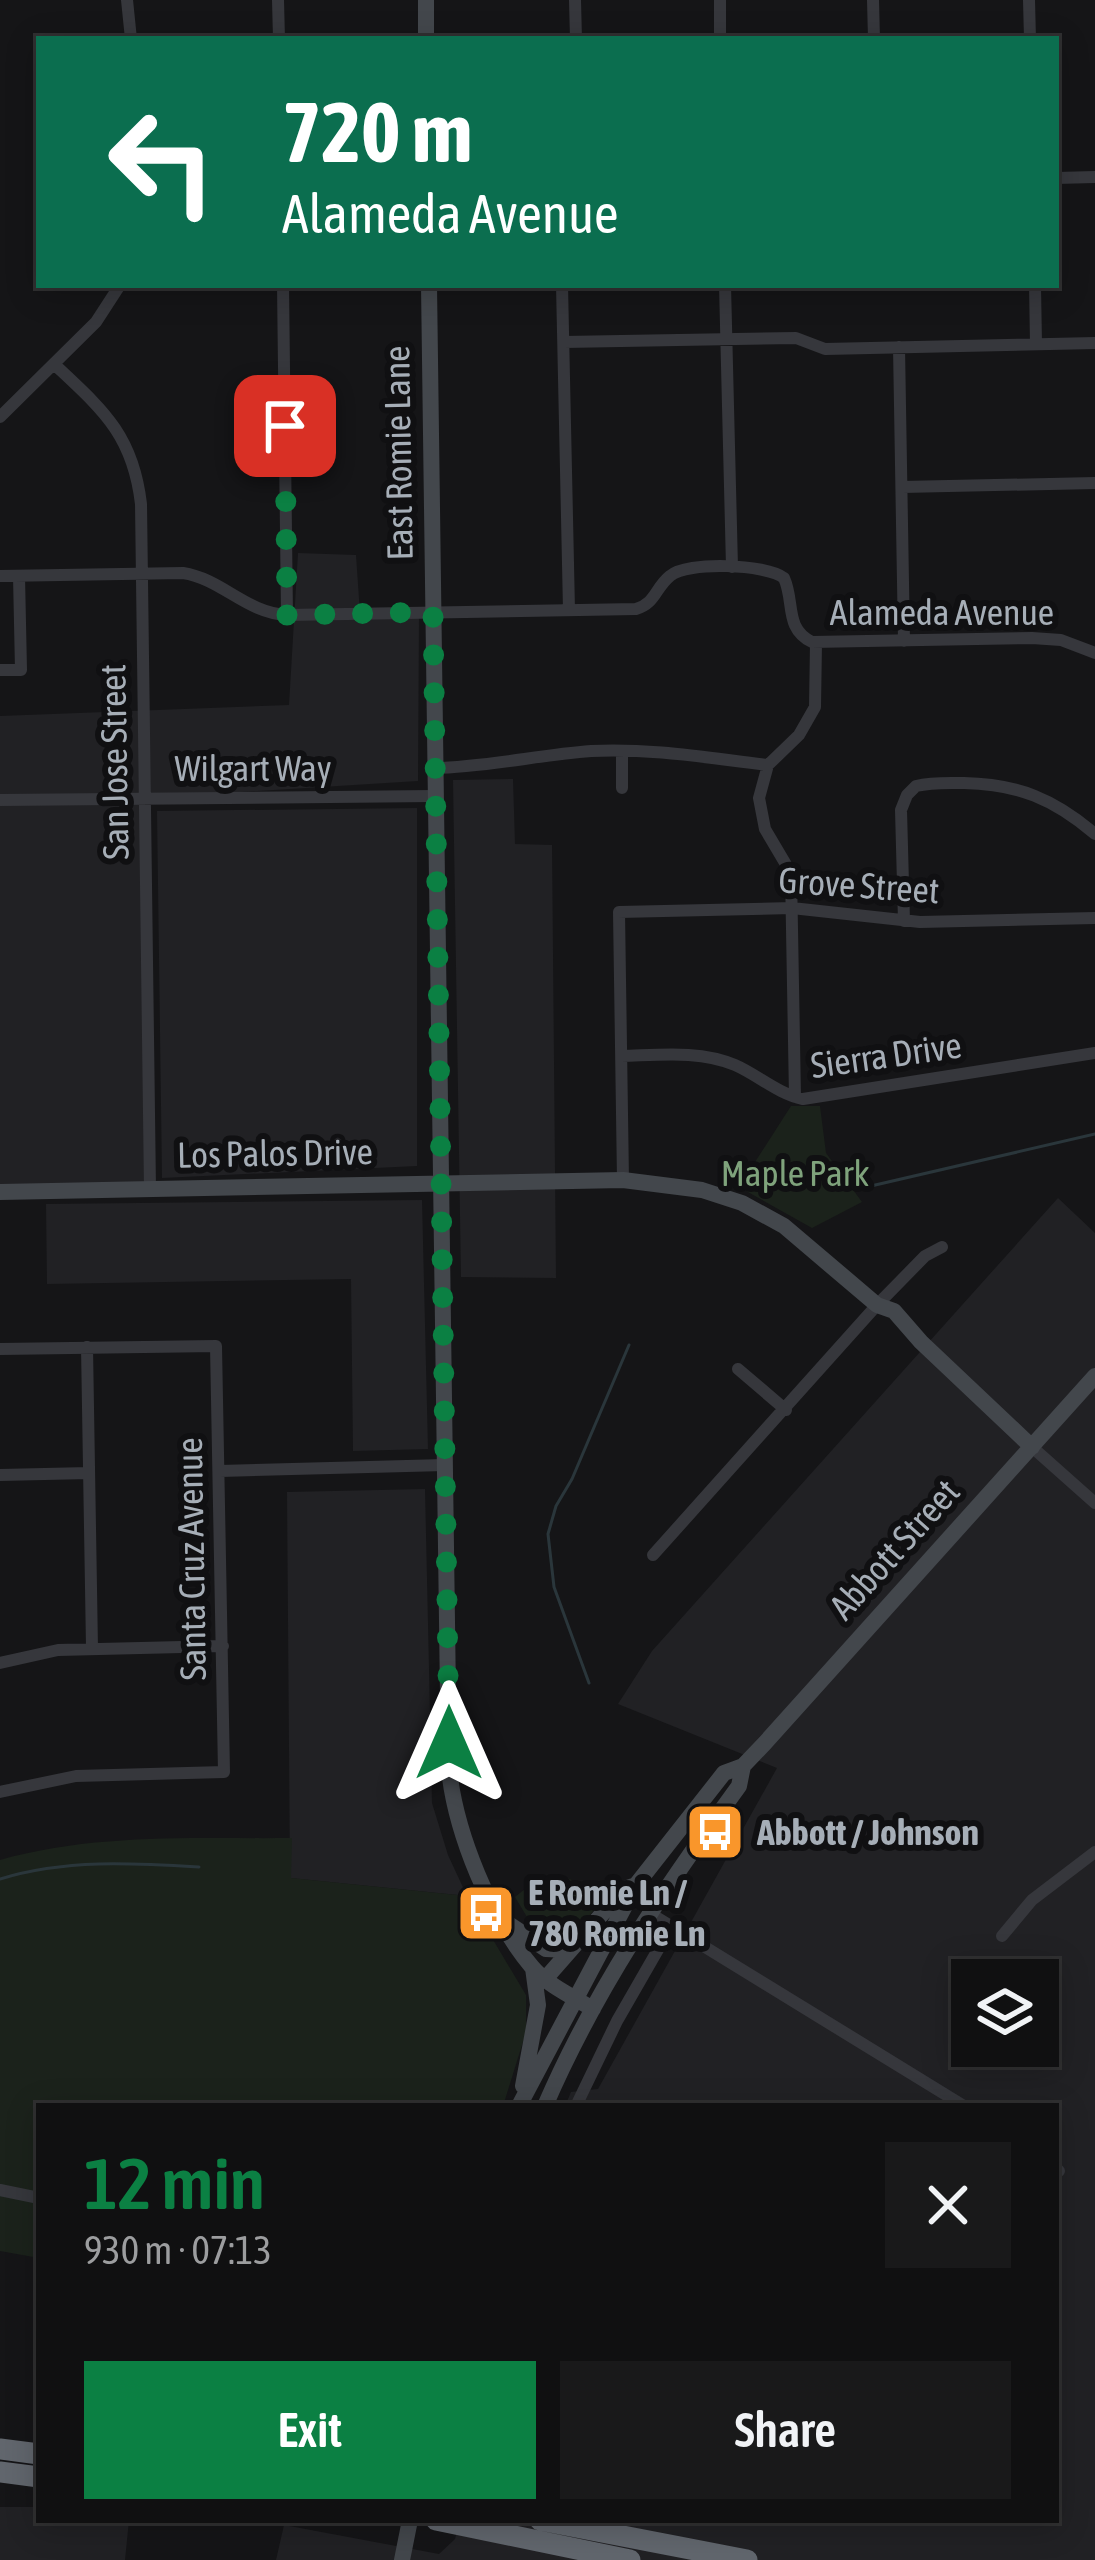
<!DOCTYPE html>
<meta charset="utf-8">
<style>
body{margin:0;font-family:"Asap Condensed",sans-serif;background:#19191a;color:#f1f3f6;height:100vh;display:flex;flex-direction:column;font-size:45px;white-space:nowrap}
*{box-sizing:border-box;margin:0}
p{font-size:39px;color:#9c9d9f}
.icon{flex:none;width:66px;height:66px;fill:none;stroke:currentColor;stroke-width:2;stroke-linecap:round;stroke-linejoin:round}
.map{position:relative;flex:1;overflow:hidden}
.drawer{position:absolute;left:36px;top:2103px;width:1023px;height:420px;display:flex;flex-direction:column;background:#101011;border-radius:0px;box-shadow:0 6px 30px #0003,0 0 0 3px #303031}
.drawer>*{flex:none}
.guide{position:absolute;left:36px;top:36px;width:1023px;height:252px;border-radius:0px;box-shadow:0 6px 30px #0003,0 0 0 3px #303031;background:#0b6e4f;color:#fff;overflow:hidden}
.fabs{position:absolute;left:951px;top:1959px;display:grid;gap:24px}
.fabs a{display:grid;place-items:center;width:108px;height:108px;border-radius:0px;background:#101011;box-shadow:0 6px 30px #0003,0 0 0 3px #303031;font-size:60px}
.pin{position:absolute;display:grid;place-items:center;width:102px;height:102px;color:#fff;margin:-51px;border-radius:24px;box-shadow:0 6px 18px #0006}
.me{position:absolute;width:132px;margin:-66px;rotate:0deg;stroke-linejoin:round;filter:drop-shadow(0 0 9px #0008)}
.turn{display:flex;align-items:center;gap:42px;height:252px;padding:0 48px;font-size:54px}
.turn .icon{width:156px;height:156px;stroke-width:2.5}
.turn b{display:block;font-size:84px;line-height:102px}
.round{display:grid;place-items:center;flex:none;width:126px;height:126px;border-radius:0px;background:#19191a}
.headline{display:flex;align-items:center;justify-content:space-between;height:204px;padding:0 48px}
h1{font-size:72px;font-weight:600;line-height:90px;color:#0b8043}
.primary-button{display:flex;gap:24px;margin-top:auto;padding:24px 48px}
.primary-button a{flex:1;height:138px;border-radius:0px;background:#0b8043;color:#fff;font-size:48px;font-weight:600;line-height:138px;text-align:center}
.primary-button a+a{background:#19191a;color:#f1f3f6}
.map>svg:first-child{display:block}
.built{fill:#212124;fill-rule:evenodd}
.green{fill:#1b221b}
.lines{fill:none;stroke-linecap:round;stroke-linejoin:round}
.stream{stroke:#2a363b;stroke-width:3}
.street{stroke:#36373c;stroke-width:12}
.secondary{stroke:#43474c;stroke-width:16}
.highway{stroke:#61666d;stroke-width:21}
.route{stroke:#0b8043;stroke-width:21;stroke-dasharray:0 37.8}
.labels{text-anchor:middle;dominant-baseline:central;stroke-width:12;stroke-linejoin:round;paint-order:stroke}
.street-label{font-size:36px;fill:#a6aeb7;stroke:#101012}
.park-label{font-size:36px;fill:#7fa37c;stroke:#101012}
.poi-label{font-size:36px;font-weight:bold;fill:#a6aeb7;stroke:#101012;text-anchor:start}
</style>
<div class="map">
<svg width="1095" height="2560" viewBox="0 0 1095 2560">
<rect width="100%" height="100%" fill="#151517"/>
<path class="built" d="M298 553 356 555 360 613 419 617 418 781 145 798 150 1189 0 1192V716L289 705Z
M513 779 515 844 552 845 556 1278 461 1277 453 780Z
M417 808V1166L162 1178 157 811Z
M1058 1198 1095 1233V2560H276L284 2525 439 2554 455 2539 460 2520H1056V2106H565L571 2092 598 2089 777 1768 618 1704 652 1651ZM972 1980H1038V2046H972Z
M422 1200 428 1449 353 1451 351 1279 47 1284 46 1204Z
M425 1489 432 1803 448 1855 467 1896 290 1878 287 1492Z
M0 2507H39V2520H129L125 2560H0Z"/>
<path class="green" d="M791 1106H820L826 1153 862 1202 812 1228 739 1187Z
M292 1838 291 1878 467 1896 526 1995V2032L503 2106H39V2258L0 2251V1860C96 1833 193 1839 292 1838Z
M561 1875 578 1883 595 1909 571 1936 549 1940 536 1932 515 1897 540 1877Z"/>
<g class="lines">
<path class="stream" d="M858 1189 1095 1134
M589 1683 554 1587 548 1534 556 1506 572 1479 629 1345
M0 1879C65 1859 132 1863 199 1867"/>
<path class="street" d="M127 0 131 39
M278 0 279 39
M575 0 576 39
M720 0V39
M873 0 874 39
M1029 0 1030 39
M1056 178 1095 177
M283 285 287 615
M562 285 569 610
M725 285 732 567
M1035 285 1036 344
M564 342 796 338 825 349 1095 343
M899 347 904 641
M55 365C103 410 133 435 141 504L150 1189
M0 417 96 322 120 285
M902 487 1095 483
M0 576 183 573C222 579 246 613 287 615L636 609C656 603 655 588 670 576 687 561 766 564 784 578 795 602 784 628 812 642L1032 638 1061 640 1095 653
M0 670H21L19 576
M622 751V788
M434 768C487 767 538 755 591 751 651 748 708 758 768 765
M0 800 434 796
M904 921 901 810 907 795 916 786C932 782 948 783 964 783 1018 784 1054 799 1095 834
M622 1056C659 1055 700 1050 735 1065 758 1075 778 1094 803 1099L1095 1053
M795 1097 791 873 765 829 759 798 768 765 799 735 815 707 816 643
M623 1180 619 912 792 908 920 922 1095 918
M87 1347 92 1648
M0 1349 216 1346 224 1772 76 1776 0 1792
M738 1369 786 1410
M1032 1447 1095 1503
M220 1471 445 1465
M0 1475 89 1473
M653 1555 877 1305 925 1256 942 1247
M0 1663 58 1650 223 1646
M648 1912 964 2106
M1002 1936 1032 1900 1095 1852
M576 2106 617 2021 671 1927
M1056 2168 1059 2171
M0 2190 39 2198"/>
<path class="secondary" d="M426 0V39
M429 285 449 1770C456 1834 490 1917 532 1967 547 1985 573 1997 593 2009
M0 1192 623 1180 702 1190 742 1203 784 1226 877 1305 894 1311 921 1342 1032 1447
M510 1925 546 1949 567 1950
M546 1978 624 1889 636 1885
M523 2086 538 2005 533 1968
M519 2106 636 1885 724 1773 743 1766 765 1743 1095 1376
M545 2106C596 1988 664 1889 739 1786L743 1766
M402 2560 410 2520"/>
<path class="highway" d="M0 2449 39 2454
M0 2472 39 2477
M436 2520 630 2560
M540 2520 747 2560"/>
</g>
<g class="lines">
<path class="route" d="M285 426 287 615 433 612 449 1743"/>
</g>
<defs>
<g id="bus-square" transform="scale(3)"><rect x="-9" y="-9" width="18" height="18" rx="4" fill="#f9962b" stroke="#101012"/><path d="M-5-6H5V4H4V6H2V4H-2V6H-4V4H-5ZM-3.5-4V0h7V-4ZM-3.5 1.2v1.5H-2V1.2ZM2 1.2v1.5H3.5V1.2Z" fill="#fff"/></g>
</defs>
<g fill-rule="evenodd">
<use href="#bus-square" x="715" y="1832"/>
<use href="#bus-square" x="486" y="1913"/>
</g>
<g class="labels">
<g class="street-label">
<text transform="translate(398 453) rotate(-91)">East Romie Lane</text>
<text x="942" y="612">Alameda Avenue</text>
<text transform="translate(114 762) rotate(-91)">San Jose Street</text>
<text x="253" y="768">Wilgart Way</text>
<text transform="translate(859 885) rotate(4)">Grove Street</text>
<text transform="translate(886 1055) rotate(-8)">Sierra Drive</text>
<text transform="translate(275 1153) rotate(-1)">Los Palos Drive</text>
<text transform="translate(894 1549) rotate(-48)">Abbott Street</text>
<text transform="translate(191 1559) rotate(-91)">Santa Cruz Avenue</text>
</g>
<g class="park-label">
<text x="795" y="1173">Maple Park</text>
</g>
<g class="poi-label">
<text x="757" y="1832">Abbott / Johnson</text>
<text x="528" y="1892">E Romie Ln /<tspan x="528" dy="41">780 Romie Ln</tspan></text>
</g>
</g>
</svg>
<div class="fabs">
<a><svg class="icon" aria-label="layers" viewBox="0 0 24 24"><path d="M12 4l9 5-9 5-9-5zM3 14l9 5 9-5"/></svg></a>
</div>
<div class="pin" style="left:285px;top:426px;background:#d93025"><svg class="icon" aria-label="arrive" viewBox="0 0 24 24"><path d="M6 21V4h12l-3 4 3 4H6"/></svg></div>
<svg class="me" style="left:449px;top:1743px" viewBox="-20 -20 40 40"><path d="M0-17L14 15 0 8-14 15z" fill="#0b8043" stroke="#fff" stroke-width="4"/></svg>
<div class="guide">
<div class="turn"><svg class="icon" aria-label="left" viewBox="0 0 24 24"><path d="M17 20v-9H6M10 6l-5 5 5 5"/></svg><div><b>720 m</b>Alameda Avenue</div></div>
</div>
<section class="drawer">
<div class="headline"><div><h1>12 min</h1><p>930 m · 07:13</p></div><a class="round"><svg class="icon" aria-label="close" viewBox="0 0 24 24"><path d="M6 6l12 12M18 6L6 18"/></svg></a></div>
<div class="primary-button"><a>Exit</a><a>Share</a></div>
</section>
</div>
